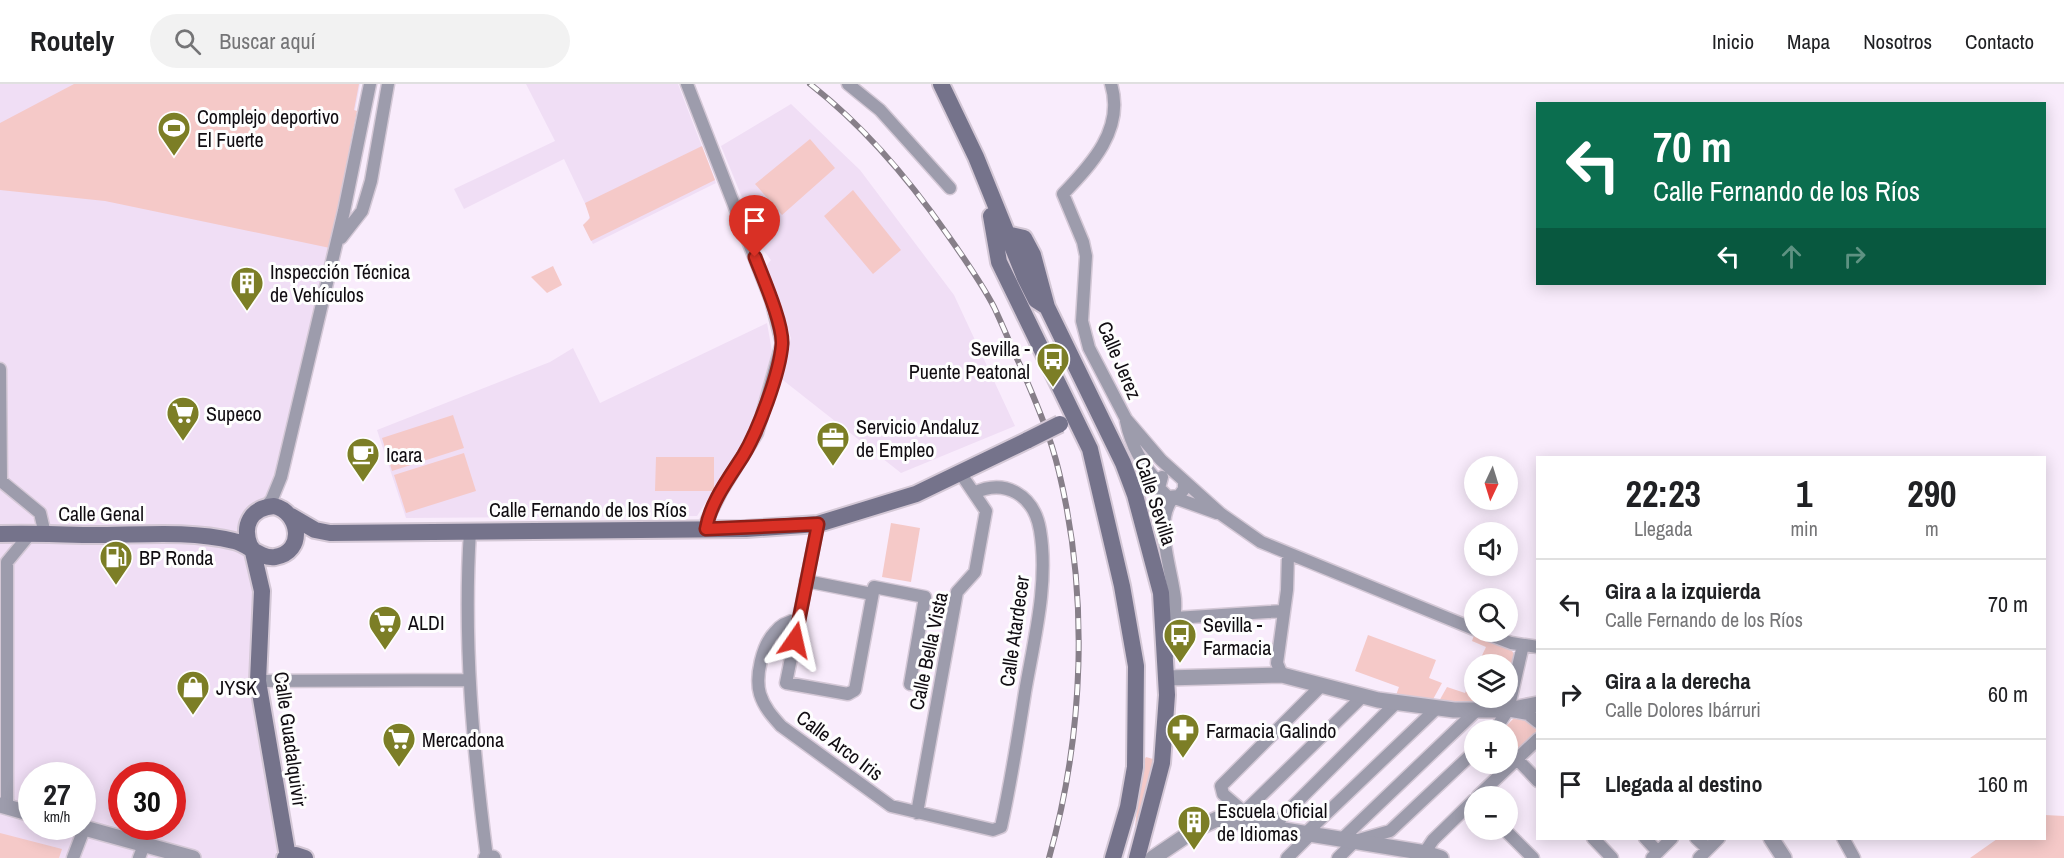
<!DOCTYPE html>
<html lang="es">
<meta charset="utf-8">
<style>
body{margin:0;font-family:"Archivo Narrow",sans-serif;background:#f2f2f2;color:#202124;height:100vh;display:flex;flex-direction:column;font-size:22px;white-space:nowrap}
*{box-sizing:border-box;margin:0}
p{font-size:20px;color:#757577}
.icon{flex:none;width:33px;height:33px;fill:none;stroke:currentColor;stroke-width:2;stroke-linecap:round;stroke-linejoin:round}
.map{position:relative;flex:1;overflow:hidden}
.side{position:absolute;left:1536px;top:372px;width:510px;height:384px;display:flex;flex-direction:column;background:#fff;border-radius:0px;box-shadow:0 3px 15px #0003}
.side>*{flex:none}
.top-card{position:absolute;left:1536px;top:18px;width:510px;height:183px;border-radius:0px;box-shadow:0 3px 15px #0003;background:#0b6e4f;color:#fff;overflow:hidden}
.needle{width:39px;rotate:184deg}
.fabs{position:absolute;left:1464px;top:372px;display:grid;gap:12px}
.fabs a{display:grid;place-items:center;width:54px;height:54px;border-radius:50%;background:#fff;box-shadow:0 3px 15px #0003;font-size:30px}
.speed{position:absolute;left:18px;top:678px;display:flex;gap:12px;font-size:30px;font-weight:700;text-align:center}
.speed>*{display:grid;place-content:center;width:78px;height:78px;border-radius:50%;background:#fff;box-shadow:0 3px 15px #0003;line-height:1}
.speed small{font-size:15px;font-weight:400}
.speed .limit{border:9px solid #d22;background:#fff;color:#111}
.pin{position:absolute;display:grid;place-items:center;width:51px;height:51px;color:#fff;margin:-62px -26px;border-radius:50% 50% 50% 0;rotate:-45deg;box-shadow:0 0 6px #0007}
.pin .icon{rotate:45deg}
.me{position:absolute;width:66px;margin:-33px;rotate:11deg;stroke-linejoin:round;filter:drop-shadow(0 0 4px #0008)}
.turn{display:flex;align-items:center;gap:21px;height:126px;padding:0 18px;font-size:27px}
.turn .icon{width:78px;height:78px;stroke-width:2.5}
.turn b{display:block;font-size:42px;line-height:51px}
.lanes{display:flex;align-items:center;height:57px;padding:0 18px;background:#0003;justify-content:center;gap:30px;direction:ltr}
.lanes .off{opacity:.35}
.eta{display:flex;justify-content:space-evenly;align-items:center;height:102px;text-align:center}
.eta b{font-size:36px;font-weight:700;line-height:42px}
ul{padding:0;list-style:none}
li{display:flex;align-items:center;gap:18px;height:90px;padding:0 18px;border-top:2px solid #e0e0e0}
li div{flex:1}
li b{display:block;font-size:22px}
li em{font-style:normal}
header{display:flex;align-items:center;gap:36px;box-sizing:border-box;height:84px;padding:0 30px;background:#fff;border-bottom:2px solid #e0e0e0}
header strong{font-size:28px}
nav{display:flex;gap:33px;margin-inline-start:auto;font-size:21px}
.search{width:420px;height:54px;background:#f2f2f2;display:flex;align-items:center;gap:15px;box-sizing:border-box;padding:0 21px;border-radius:33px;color:#757577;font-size:22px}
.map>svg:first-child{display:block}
.built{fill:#f0def5;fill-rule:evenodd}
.green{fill:#f5c9c8}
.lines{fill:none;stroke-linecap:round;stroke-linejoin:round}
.minor-casing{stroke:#d4c8d6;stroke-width:15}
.tertiary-casing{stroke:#d4c8d6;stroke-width:18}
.secondary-casing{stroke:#d4c8d6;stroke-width:20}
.minor{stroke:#9d9cac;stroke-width:12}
.tertiary{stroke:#9d9cac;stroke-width:15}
.secondary{stroke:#75738b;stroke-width:16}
.rail-casing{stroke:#877f89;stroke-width:6}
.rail{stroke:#fefefe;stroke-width:4;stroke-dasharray:11;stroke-linecap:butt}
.secondary-bridge-casing{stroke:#d4c8d6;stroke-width:20;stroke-linecap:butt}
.secondary-bridge{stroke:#75738b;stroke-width:16}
.route-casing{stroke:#8d1f18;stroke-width:15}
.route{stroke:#d93025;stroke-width:10}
.labels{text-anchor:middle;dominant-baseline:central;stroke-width:6;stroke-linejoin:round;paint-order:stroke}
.poi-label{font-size:20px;fill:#100c11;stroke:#fefefe;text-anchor:start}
.street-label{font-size:20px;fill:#100c11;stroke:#fefefe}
</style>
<header>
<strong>Routely</strong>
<div class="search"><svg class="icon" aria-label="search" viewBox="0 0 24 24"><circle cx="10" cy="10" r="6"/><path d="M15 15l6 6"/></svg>Buscar aquí</div>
<nav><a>Inicio</a><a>Mapa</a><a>Nosotros</a><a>Contacto</a></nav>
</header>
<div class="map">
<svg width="2064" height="774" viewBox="0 0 2064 774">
<rect width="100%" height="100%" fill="#f9ecfc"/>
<path class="built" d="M0 0H360L330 164 325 215 281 408 242 448 227 451 250 468 264 495 259 597 285 774H0ZM32 692H82V742H32ZM122 692H172V742H122Z
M526 0H678L716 99 593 160 583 141 588 138 590 130 564 75 464 125 454 105 555 57Z
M791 20 860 86 954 211 1015 342 901 389 779 293 791 254 766 182 771 176 764 167 721 62Z
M767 239 772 267 751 348 697 432 406 434 377 346 550 278 573 264 600 319Z"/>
<path class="green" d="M74 0H359L354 26 357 27 330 164 105 117 0 106V39Z
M810 55 835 84 782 131 755 100Z
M702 62 715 96 591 157 583 141 590 134 585 119Z
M853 106 901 166 873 190 824 132Z
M553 182 562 201 547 209 531 193Z
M453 331 464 364 392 387 382 354Z
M464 369 476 407 406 429 394 391Z
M656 373H714V407H655Z
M891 439 920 444 911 498 882 493Z
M1368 551 1436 576 1429 594 1442 599 1431 619 1395 614 1399 603 1355 587Z
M1474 551 1512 567 1514 570 1508 593V580H1478L1486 563 1472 557Z
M1473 590 1474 614H1503L1502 618 1495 622 1438 619 1447 603 1465 609Z
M1514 634H1525L1537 642 1535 651 1513 672 1508 667V646H1502Z
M1146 673 1153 675 1154 678 1134 752 1142 680Z
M2045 731 2064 732V774H1970L1997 755 2044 754Z
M0 749 62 765 59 774H0Z"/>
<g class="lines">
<g class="minor-casing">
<path id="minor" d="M687 0 771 216 782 259 757 349 722 406 707 436 706 445
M848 0 880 26 950 104
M1111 0C1125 45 1091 81 1063 110L1083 158 1086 172 1082 237 1089 264 1126 335 1161 376 1221 430 1261 458 1474 545
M341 154 362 127 371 97 388 0
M0 285 1 397 40 429 45 450
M1126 337C1131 362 1142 380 1159 399
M1162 393 1159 404 1168 413 1179 412 1184 405V397
M1175 414 1217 429
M266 423 272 415 281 393 344 127 370 0
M818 440 786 599 848 610 855 606 874 503 925 513 910 600
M470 447C463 557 473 665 487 774
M806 497 872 510
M1175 534 1283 527
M799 535C789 537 781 540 775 548 762 561 755 593 760 610 764 623 772 632 781 642L891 722 993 746 1001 743C1011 698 1018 653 1025 608 1034 556 1049 499 1040 446 1034 411 1005 394 974 409
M1482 548 1511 559 1538 563
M1168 570C1173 552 1176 534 1175 515 1172 485 1153 439 1173 414
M1282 591 1277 579 1287 506 1288 471
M258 597 468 596
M1512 627 1528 630 1538 638
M1495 646 1508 626 1523 561
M1517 675 1538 697
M1478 712 1538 655
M7 723V478L30 450
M1244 728 1363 612
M917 729 957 508 975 488 986 427 961 390
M1245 740 1244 728 1223 710 1221 702 1322 601
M1271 744 1396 619
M1505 746 1533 774
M1306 749 1437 624
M1593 754 1612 774
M1645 754 1658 768
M1696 754 1708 765
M1843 754 1854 774
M1342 755 1477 626
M73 774 84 745
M139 774 144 761
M1287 774 1311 750
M1338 774 1355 757 1390 747 1474 668
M1421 774 1433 756 1474 716
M1652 774 1672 754
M1699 774 1719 754"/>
</g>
<g class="tertiary-casing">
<path id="tertiary" d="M1166 594 1282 591 1378 616 1454 626H1508L1538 620
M0 721 32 730
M77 742 193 774
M1771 754 1784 774
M486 774H493
M1153 774 1196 745 1217 735 1426 769 1441 774"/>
</g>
<g class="secondary-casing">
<path id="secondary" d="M941 0 976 73 1025 194 1036 216 1047 223 1123 379 1135 411 1161 509 1167 611 1162 679 1137 774
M991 132 999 178 1090 365 1122 502 1136 582 1135 683 1128 723 1113 774
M999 160 1011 151 1024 154 1033 171 1047 223
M291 432 315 446 330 449 746 445 818 440 916 410 1028 356
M0 450C27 449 55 450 83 451 132 452 185 445 234 457 248 460 260 475 275 473 306 468 300 428 274 422 250 424 242 442 250 462
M252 464 262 507 258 597 288 773
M285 774 296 771 305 774"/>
</g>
<use href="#minor" class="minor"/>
<use href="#tertiary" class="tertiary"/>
<use href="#secondary" class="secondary"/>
<g class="rail-casing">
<path id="rail" d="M810 0C865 43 908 94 947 150 964 174 981 198 994 223 1003 242 1011 262 1020 281 1035 316 1050 350 1059 388 1089 513 1084 650 1049 774"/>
</g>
<use href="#rail" class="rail"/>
<g class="secondary-bridge-casing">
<path id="secondary-bridge" d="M1028 356 1060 340"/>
</g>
<use href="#secondary-bridge" class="secondary-bridge"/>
</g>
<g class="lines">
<g class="route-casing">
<path id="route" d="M755 173C763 194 783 239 782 260 780 289 758 347 743 372 729 394 710 419 706 445L818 440 795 556"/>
</g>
<use href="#route" class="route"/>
</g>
<defs>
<g id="stadium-pin" transform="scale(1.725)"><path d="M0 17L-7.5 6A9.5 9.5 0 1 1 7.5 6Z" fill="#7c7e26" stroke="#fefefe"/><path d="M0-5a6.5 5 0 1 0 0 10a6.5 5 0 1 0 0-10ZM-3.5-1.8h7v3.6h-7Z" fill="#fff"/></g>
<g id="building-pin" transform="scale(1.725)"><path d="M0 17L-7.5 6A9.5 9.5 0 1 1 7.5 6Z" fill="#7c7e26" stroke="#fefefe"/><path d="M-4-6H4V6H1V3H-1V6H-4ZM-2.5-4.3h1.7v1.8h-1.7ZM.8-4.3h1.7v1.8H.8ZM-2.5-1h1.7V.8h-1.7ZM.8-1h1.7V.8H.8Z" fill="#fff"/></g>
<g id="bus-pin" transform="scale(1.725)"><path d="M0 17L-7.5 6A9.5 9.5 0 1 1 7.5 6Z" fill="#7c7e26" stroke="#fefefe"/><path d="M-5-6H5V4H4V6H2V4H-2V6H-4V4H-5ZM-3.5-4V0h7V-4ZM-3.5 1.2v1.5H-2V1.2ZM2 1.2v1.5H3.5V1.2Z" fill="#fff"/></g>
<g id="supermarket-pin" transform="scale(1.725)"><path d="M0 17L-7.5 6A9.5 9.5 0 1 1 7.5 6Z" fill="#7c7e26" stroke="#fefefe"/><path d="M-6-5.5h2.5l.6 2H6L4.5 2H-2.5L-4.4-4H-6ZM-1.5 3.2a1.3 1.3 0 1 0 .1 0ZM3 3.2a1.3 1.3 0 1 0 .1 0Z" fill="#fff"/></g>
<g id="office-pin" transform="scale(1.725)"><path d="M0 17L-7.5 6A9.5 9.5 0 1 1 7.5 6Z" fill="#7c7e26" stroke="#fefefe"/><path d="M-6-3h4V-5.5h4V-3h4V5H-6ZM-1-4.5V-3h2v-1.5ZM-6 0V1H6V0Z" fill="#fff"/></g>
<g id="cafe-pin" transform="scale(1.725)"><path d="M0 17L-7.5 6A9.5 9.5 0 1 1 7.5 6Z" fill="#7c7e26" stroke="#fefefe"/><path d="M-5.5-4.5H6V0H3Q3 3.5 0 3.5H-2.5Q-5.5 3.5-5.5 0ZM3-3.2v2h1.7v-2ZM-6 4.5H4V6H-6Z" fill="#fff"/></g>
<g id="fuel-pin" transform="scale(1.725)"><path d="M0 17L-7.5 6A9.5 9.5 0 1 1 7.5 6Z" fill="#7c7e26" stroke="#fefefe"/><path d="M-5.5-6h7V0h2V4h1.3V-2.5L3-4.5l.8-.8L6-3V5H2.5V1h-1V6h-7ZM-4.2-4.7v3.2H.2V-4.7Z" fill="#fff"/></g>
<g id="shop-pin" transform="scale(1.725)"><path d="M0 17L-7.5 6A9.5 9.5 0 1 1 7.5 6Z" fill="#7c7e26" stroke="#fefefe"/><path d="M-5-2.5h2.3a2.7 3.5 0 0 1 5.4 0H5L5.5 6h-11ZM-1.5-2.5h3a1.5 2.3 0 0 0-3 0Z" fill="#fff"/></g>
<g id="pharmacy-pin" transform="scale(1.725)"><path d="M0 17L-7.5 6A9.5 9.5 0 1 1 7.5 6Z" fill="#7c7e26" stroke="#fefefe"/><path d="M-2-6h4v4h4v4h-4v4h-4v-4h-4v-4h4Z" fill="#fff"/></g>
</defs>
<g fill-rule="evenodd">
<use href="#stadium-pin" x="174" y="44"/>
<use href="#building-pin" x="247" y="199"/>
<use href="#bus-pin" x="1053" y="275"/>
<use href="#supermarket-pin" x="183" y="329"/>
<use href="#office-pin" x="833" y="354"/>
<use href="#cafe-pin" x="363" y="370"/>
<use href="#fuel-pin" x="116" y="473"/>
<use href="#supermarket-pin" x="385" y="538"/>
<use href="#bus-pin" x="1180" y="551"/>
<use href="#shop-pin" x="193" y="603"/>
<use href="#pharmacy-pin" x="1183" y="646"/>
<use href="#supermarket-pin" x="399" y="655"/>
<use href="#building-pin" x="1194" y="738"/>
</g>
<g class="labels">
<g class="poi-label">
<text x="197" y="32">Complejo deportivo<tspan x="197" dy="23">El Fuerte</tspan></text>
<text x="270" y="187">Inspección Técnica<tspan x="270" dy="23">de Vehículos</tspan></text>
<text x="1030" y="264" text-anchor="end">Sevilla -<tspan x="1030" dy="23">Puente Peatonal</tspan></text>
<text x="206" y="329">Supeco</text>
<text x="856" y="342">Servicio Andaluz<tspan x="856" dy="23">de Empleo</tspan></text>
<text x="386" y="370">Icara</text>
<text x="139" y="473">BP Ronda</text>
<text x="408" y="538">ALDI</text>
<text x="1203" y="540">Sevilla -<tspan x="1203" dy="23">Farmacia</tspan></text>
<text x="216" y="603">JYSK</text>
<text x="1206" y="646">Farmacia Galindo</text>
<text x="422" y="655">Mercadona</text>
<text x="1217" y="726">Escuela Oficial<tspan x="1217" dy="23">de Idiomas</tspan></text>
</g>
<g class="street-label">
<text transform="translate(1120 276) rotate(67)">Calle Jerez</text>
<text transform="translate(1156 417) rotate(72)">Calle Sevilla</text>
<text x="588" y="425">Calle Fernando de los Ríos</text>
<text x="101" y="429">Calle Genal</text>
<text transform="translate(1014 547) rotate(-82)">Calle Atardecer</text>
<text transform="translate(928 567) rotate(-78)">Calle Bella Vista</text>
<text transform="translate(291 655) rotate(82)">Calle Guadalquivir</text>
<text transform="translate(840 661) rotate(37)">Calle Arco Iris</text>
</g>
</g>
</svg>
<div class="fabs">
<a><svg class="needle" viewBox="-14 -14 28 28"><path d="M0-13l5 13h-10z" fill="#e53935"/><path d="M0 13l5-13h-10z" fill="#757577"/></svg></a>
<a><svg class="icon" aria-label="sound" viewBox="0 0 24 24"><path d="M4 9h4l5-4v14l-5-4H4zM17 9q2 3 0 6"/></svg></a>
<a><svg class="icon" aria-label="search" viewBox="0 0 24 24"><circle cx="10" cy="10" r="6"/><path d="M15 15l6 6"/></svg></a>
<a><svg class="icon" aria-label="layers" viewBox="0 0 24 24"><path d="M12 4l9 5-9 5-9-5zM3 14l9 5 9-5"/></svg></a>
<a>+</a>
<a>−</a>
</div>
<div class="speed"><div>27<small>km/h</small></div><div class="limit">30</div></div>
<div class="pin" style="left:755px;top:173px;background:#d93025"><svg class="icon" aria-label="arrive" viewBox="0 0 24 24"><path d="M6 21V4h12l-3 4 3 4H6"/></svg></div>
<svg class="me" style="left:795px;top:556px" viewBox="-20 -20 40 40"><path d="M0-17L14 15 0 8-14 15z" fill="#d93025" stroke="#fff" stroke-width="4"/></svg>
<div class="top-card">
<div class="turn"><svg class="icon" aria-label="left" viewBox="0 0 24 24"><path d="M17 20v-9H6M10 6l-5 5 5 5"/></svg><div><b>70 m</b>Calle Fernando de los Ríos</div></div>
<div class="lanes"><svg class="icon" aria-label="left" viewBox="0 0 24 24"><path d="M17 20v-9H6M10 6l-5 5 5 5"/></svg><svg class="icon off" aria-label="ahead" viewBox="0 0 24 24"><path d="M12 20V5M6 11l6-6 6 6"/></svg><svg class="icon off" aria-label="right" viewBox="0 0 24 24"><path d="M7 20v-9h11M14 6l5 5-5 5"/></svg></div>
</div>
<section class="side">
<div class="eta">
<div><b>22:23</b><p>Llegada</p></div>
<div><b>1</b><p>min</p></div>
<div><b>290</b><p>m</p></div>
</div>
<ul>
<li><svg class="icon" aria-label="left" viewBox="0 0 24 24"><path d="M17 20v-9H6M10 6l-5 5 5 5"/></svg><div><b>Gira a la izquierda</b><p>Calle Fernando de los Ríos</p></div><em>70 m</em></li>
<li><svg class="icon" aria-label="right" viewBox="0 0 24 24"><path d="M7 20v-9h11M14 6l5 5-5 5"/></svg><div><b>Gira a la derecha</b><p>Calle Dolores Ibárruri</p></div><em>60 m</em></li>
<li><svg class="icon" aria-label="arrive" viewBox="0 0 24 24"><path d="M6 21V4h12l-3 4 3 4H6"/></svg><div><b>Llegada al destino</b></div><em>160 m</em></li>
</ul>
</section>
</div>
